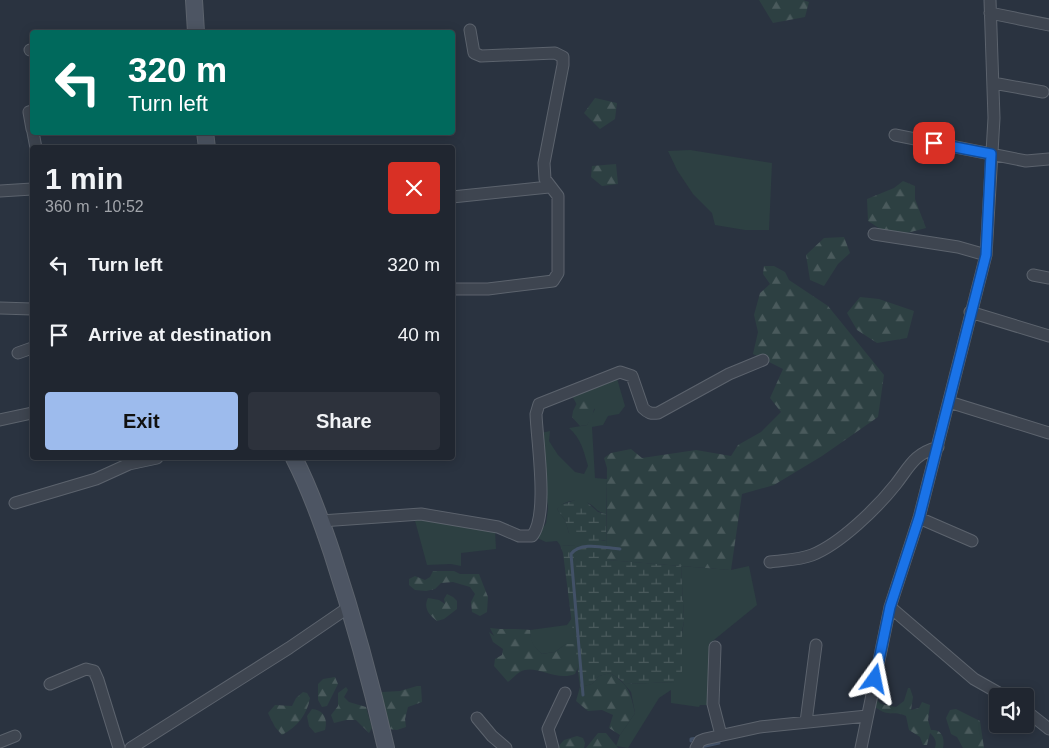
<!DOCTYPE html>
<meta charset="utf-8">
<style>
body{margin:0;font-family:Helvetica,sans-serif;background:#2d323c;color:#f1f3f6;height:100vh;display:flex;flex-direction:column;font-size:19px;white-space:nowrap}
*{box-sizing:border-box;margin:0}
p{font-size:16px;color:#a2a5ab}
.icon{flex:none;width:28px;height:28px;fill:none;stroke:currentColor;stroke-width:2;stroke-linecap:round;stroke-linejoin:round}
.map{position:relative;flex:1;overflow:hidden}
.side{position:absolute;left:30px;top:145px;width:425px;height:315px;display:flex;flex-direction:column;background:#202630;border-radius:5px;box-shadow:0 2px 12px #0003,0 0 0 1px #3d434c}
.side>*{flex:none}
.hud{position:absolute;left:30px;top:30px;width:425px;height:105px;border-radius:5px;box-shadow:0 2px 12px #0003,0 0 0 1px #3d434c;background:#00695c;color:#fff;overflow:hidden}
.fabs{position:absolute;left:989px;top:688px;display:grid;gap:10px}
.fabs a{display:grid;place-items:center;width:45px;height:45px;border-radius:5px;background:#202630;box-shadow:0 2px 12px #0003,0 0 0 1px #3d434c;font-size:25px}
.pin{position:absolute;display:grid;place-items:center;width:42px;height:42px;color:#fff;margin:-21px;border-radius:10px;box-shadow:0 2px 8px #0006}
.me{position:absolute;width:55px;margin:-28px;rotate:12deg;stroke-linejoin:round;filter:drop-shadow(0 0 4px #0008)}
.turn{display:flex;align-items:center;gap:18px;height:105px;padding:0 15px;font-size:22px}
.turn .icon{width:65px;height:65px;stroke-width:2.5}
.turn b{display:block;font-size:35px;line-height:42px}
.round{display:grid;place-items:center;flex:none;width:52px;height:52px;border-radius:5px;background:#2d323c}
.head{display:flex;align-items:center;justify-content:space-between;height:85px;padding:0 15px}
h1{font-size:30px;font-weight:800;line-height:38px}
.cta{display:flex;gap:10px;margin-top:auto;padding:10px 15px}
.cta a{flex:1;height:58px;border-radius:5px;background:#9dbbed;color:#111;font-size:20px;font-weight:800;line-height:58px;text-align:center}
.cta a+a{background:#2d323c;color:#f1f3f6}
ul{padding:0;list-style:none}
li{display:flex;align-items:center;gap:15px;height:70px;padding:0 15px}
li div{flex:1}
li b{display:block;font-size:19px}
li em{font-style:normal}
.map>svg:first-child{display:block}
.grass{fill:#2d4042}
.forest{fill:url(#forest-firs)}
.wetland{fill:url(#wetland-marsh)}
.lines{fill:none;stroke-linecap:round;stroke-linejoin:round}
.stream{stroke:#425167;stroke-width:3}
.street-casing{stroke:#5c636d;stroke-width:13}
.secondary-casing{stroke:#5c636d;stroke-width:18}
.street{stroke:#3e4550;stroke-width:11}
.secondary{stroke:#4d5563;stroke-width:16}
.route-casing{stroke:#114b97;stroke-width:12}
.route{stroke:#1a73e8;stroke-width:9}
</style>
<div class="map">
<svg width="1049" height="748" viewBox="0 0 1049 748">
<defs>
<pattern id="forest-firs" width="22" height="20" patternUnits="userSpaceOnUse" patternTransform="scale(1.25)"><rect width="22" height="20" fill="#2d4042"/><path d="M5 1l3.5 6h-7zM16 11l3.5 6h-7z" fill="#4a5a5c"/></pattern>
<pattern id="wetland-marsh" width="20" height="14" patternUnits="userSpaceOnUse" patternTransform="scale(1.25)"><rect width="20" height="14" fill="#2d4042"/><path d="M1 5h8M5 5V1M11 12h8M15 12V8" fill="none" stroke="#4a5a5c"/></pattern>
</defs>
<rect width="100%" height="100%" fill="#2a3340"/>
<path class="grass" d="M690 150 772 163 769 230H745L715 225 712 213 693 194 677 170 668 151Z
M616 375 625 406 619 414 608 416 603 425 592 427 595 478 607 479 606 514C595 511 598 509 590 504 580 498 564 500 557 509L565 520 569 533 603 541 606 540V548L560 545 557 541 546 542 537 538 546 523 548 509 541 433 550 431 549 441 558 455 575 472 584 474 588 466C584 452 581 438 569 428L587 425 595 409 577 405 571 394Z
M414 517 495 530 496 549 461 553V566L451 564 427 565Z
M681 566 731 570 749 566 757 605 709 644 708 705H700L699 707 671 703V690L659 698 628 748 616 746 620 735 635 713 631 692 624 684 674 682 684 621Z
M572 618 575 644H566L555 652 542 654C532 645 530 642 530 630L567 625Z"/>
<path class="forest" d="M759 0H803L809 2 805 17 773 23Z
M595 98 617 103 615 119 600 129 584 113Z
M616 164 618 184 602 186 591 177 592 166Z
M903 181 915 186V199L926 228 907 233 885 232 868 221 867 199 894 188Z
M844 237 850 253 838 264 824 286 810 280 806 255 824 238Z
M764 266H774L785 272 789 280 828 306 884 375 878 417 822 456 774 485 742 494 731 570 606 560 607 468 604 458 611 453 631 449 642 458 696 450 731 456 738 445 761 432 781 412 770 398 783 369 753 354 758 332 754 315 760 293 770 284 763 274Z
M860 297 879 299 914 311 907 338 877 343 857 330 847 313Z
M580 397 588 398 595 405 592 417 587 425 580 426 572 417 573 411Z
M433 571H454L460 574H479L488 597 487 612 480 616 472 612 471 602 475 594 470 587 453 582 441 583 435 589 426 591 415 590 409 585V579L415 576 425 580 430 577Z
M447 594 453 597 457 601V609L444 619 437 621C429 615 423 608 428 598L439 600 445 604 444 599Z
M490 628C503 630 517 628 530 630 531 642 532 645 542 654L555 652 566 644H575L578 667 575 674C555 682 535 663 520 672 516 674 512 679 508 682L494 666 495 659 502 655 503 649 493 642 489 632 494 636Z
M610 673C629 685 630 691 635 713L620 735 609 728 613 715 602 710 588 711 576 701 580 687 592 684 599 676Z
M335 677 338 684 327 706 322 707 318 700V684L323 679Z
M417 686H421L422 702 408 707 405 719 406 727 397 730 389 729 378 699 382 692 400 691Z
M346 687 348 690 344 697 349 702 366 707 372 728 369 733 356 720H346L334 723 331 715 338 706V693Z
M908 688H910L913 697 911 710 919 708 922 702 930 705 928 720 931 730C942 729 945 738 943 748H935C937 741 935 738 930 733L927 745H923L920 737 909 730 906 716C893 710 890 718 875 707L876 699 881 704 896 707 904 701Z
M303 692 307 693 310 698C307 715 297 727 282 735L275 727 268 713 275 705 292 706 296 698Z
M312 709C324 710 328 719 325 730L315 733 309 726 307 716Z
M956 709 980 721 984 748H963L957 737 951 734 946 718 950 710Z
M598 733H606L618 748H586Z
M577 736 583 738 585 743 584 748H557L564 740Z"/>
<path class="wetland" d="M582 498 598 512 606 514V540L592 542 578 539 569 533 565 520 557 509 560 505Z
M560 545 606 548 607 560 681 566 684 621 682 631V672L675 682 624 684 621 680 610 673 599 676 592 684 580 687 563 553Z"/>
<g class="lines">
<path class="stream" d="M583 695 571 554C581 541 605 548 620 549
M691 741V739L698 738
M701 747 719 743"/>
<g class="street-casing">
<path id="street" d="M990 13 1049 25
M30 50H32
M993 83 1043 92
M32 111 29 112 32 129
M33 132 36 148
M895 135 1026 161 1049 159
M0 191 32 189
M452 197 549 187
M874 234 958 247 986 255
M1033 275 1049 278
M452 289H488L553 281 558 273V196L545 179 544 163 563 65V57L555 53 481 56 474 53 470 30
M0 308 32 309
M970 312 1049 336
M18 353 32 348
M949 402 1049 433
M0 420 32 413
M15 503 96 479 129 464 157 458
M919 518 972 541
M321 521 421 514 498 527 519 536H532C549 516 537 442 536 414L539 404 620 372 632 376 643 408C648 413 651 414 658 413L729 374 763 360
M770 562C784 560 799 560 812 555 840 544 877 508 896 484 910 466 914 454 938 447
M890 607 974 679 1004 696
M715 647 713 704 721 735
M50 684 86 669 94 671 98 680 119 748
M1025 710 1049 729
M477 718 492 736 506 748
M806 722 816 645
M0 742 15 736
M131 748 289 648 349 607
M553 748 548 729 565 693
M696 748 700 741 705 739 760 727 867 716
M861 748 890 607 919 518 986 255 994 118 990 0"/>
</g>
<g class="secondary-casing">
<path id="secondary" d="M194 0 196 32
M205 132 207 148
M294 458C310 489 321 520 332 553 353 617 371 682 386 748"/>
</g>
<use href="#street" class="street"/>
<use href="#secondary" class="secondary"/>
</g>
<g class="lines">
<g class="route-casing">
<path id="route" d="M875 679 890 607 919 518 986 255 991 154 934 143"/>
</g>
<use href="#route" class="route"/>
</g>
</svg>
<div class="fabs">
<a><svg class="icon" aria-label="sound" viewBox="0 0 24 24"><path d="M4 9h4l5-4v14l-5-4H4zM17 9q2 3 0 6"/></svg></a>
</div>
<div class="pin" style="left:934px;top:143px;background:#d93025"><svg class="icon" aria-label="arrive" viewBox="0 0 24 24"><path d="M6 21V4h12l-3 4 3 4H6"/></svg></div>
<svg class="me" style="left:875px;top:679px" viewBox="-20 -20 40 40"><path d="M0-17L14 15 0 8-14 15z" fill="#1a73e8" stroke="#fff" stroke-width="4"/></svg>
<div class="hud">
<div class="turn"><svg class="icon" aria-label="left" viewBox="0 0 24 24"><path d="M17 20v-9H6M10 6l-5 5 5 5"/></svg><div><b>320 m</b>Turn left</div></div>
</div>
<section class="side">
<div class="head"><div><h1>1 min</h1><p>360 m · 10:52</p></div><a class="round" style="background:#d93025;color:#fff"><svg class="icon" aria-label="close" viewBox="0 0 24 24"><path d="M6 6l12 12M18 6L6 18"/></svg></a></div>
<ul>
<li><svg class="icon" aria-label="left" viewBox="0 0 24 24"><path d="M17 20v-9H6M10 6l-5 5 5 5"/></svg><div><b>Turn left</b></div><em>320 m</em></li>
<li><svg class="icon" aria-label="arrive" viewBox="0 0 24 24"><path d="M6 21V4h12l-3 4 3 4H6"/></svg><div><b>Arrive at destination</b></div><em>40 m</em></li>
</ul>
<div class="cta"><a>Exit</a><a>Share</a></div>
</section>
</div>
